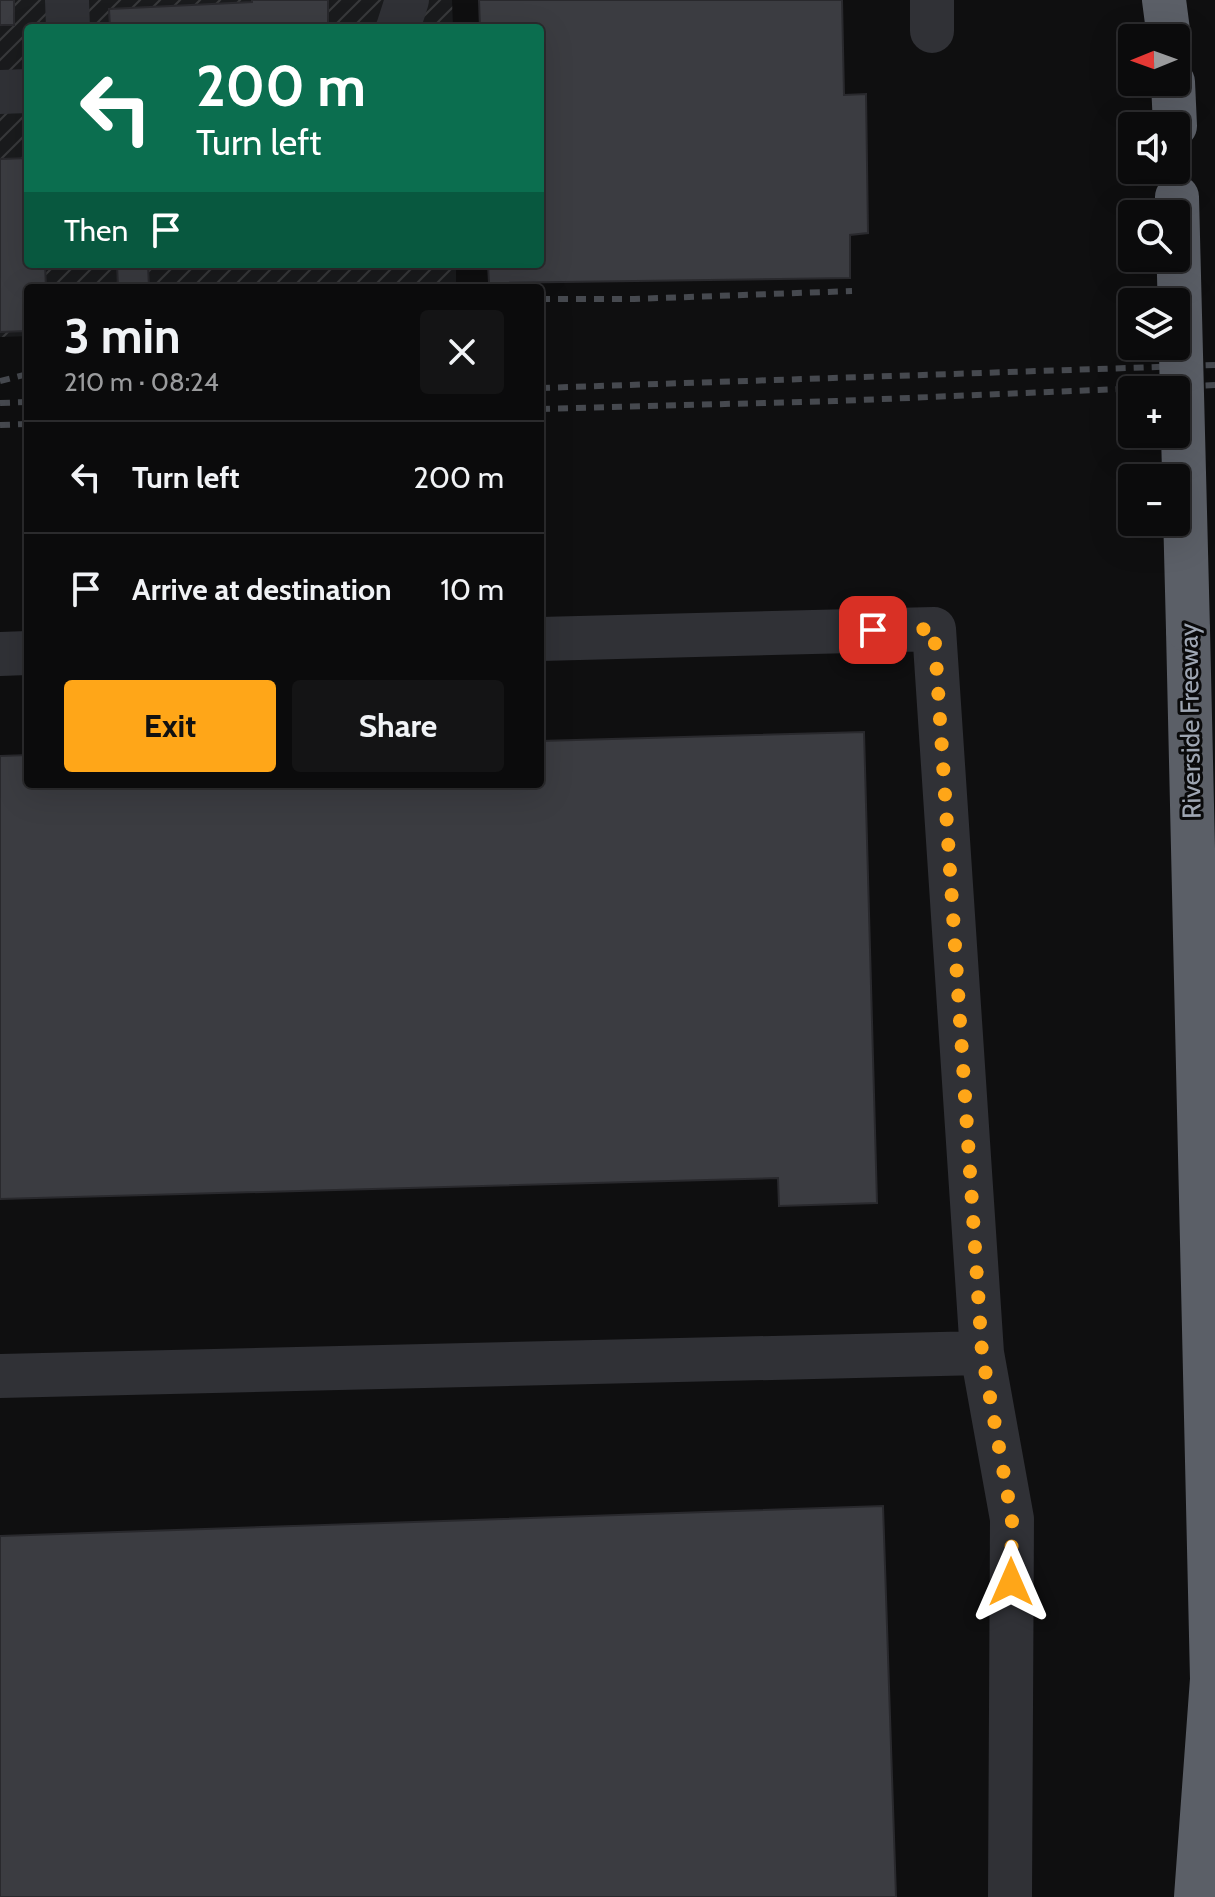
<!DOCTYPE html>
<meta charset="utf-8">
<style>
body{margin:0;font-family:Cabin,sans-serif;background:#141415;color:#f1f3f6;height:100vh;display:flex;flex-direction:column;font-size:30px;white-space:nowrap}
*{box-sizing:border-box;margin:0}
p{font-size:26px;color:#9a9b9d}
.icon{flex:none;width:44px;height:44px;fill:none;stroke:currentColor;stroke-width:2;stroke-linecap:round;stroke-linejoin:round}
.map{position:relative;flex:1;overflow:hidden}
.side{position:absolute;left:24px;top:284px;width:520px;height:504px;display:flex;flex-direction:column;background:#0b0b0c;border-radius:8px;box-shadow:0 8px 32px #0002,0 0 0 2px #2b2b2d}
.side>*{flex:none}
.top-card{position:absolute;left:24px;top:24px;width:520px;height:244px;border-radius:8px;box-shadow:0 8px 32px #0002,0 0 0 2px #2b2b2d;background:#0b6e4f;color:#fff;overflow:hidden}
.needle{width:52px;rotate:269deg}
.buttons{position:absolute;left:1118px;top:24px;display:grid;gap:16px}
.buttons a{display:grid;place-items:center;width:72px;height:72px;border-radius:8px;background:#0b0b0c;box-shadow:0 8px 32px #0002,0 0 0 2px #2b2b2d;font-size:40px}
.pin{position:absolute;display:grid;place-items:center;width:68px;height:68px;color:#fff;margin:-34px;border-radius:16px;box-shadow:0 4px 12px #0006}
.me{position:absolute;width:88px;margin:-44px;rotate:0deg;stroke-linejoin:round;filter:drop-shadow(0 0 6px #0008)}
.turn{display:flex;align-items:center;gap:28px;height:168px;padding:0 40px;font-size:36px}
.turn .icon{width:104px;height:104px;stroke-width:2.5}
.turn b{display:block;font-size:56px;line-height:68px}
.then{display:flex;align-items:center;height:76px;padding:0 40px;background:#0003;gap:16px;font-size:30px}
.round{display:grid;place-items:center;flex:none;width:84px;height:84px;border-radius:8px;background:#141415}
.headline{display:flex;align-items:center;justify-content:space-between;height:136px;padding:0 40px}
h1{font-size:48px;font-weight:700;line-height:60px}
.cta{display:flex;gap:16px;margin-top:auto;padding:16px 40px}
.cta a{flex:1;height:92px;border-radius:8px;background:#ffa618;color:#111;font-size:32px;font-weight:700;line-height:92px;text-align:center}
.cta a+a{background:#141415;color:#f1f3f6}
ul{padding:0;list-style:none}
li{display:flex;align-items:center;gap:24px;height:112px;padding:0 40px;border-top:2px solid #2b2b2d}
li div{flex:1}
li b{display:block;font-size:30px}
li em{font-style:normal}
.map>svg:first-child{display:block}
.industrial{fill:url(#industrial-furrows)}
.building{fill:#3b3c41;stroke:#29292d;stroke-width:2}
.lines{fill:none;stroke-linecap:round;stroke-linejoin:round}
.minor{stroke:#303136;stroke-width:44}
.highway{stroke:#5b5f67;stroke-width:44}
.rail{stroke:#46494f;stroke-width:6;stroke-dasharray:10 8;stroke-linecap:butt}
.highway-bridge{stroke:#5b5f67;stroke-width:44}
.route{stroke:#ffa618;stroke-width:14;stroke-dasharray:0 25.2}
.labels{text-anchor:middle;dominant-baseline:central;stroke-width:6;stroke-linejoin:round;paint-order:stroke}
.street-label{font-size:26px;fill:#9ea6b3;stroke:#0a0a0b}
</style>
<div class="map">
<svg width="1215" height="1897" viewBox="0 0 1215 1897">
<defs>
<pattern id="industrial-furrows" width="10" height="10" patternUnits="userSpaceOnUse" patternTransform="scale(2)"><rect width="10" height="10" fill="#1a1b1d"/><path d="M-1 1l2-2M0 10L10 0M9 11l2-2" fill="none" stroke="#38393b"/></pattern>
</defs>
<rect width="100%" height="100%" fill="#0f0f10"/>
<path class="industrial" d="M0 0H452L453 28H28V264H456V288H28V336L0 337Z"/>
<path class="building" d="M0 0H14V25H0Z
M252 0H328V28H110L109 9 252 2Z
M479 0H842L844 95 866 94 868 233 850 235V278L489 283 488 264H540V28H480Z
M28 158V264H45L46 288H28V331L0 332V159Z
M117 264H148L149 288H118Z
M864 732 877 1203 779 1206 778 1178 0 1199V756L28 755V784H540V741Z
M883 1506 896 1897H0V1536Z"/>
<g class="lines">
<path class="minor" d="M67 0 68 28
M932 0V31
M398 28 407 0
M0 92 28 91
M540 639 934 629 982 1353 1012 1519 1010 1897
M0 654 28 653
M0 1376 982 1353"/>
<path class="highway" d="M1164 0 1169 38
M1173 82 1175 126
M1188 630 1212 1679 1196 1897"/>
<path class="rail" d="M540 299H634L852 291
M0 381 28 374
M540 388 1215 365
M0 403 28 402
M540 409 836 401 1215 385
M0 425 28 424"/>
<path class="highway-bridge" d="M1177 197 1188 630"/>
</g>
<g class="lines">
<path class="route" d="M873 630 934 629 982 1353 1012 1519 1011 1582"/>
</g>
<g class="labels">
<g class="street-label">
<text transform="translate(1190 721) rotate(-91)">Riverside Freeway</text>
</g>
</g>
</svg>
<div class="buttons">
<a><svg class="needle" viewBox="-14 -14 28 28"><path d="M0-13l5 13h-10z" fill="#e53935"/><path d="M0 13l5-13h-10z" fill="#9a9b9d"/></svg></a>
<a><svg class="icon" aria-label="sound" viewBox="0 0 24 24"><path d="M4 9h4l5-4v14l-5-4H4zM17 9q2 3 0 6"/></svg></a>
<a><svg class="icon" aria-label="search" viewBox="0 0 24 24"><circle cx="10" cy="10" r="6"/><path d="M15 15l6 6"/></svg></a>
<a><svg class="icon" aria-label="layers" viewBox="0 0 24 24"><path d="M12 4l9 5-9 5-9-5zM3 14l9 5 9-5"/></svg></a>
<a>+</a>
<a>−</a>
</div>
<div class="pin" style="left:873px;top:630px;background:#d93025"><svg class="icon" aria-label="arrive" viewBox="0 0 24 24"><path d="M6 21V4h12l-3 4 3 4H6"/></svg></div>
<svg class="me" style="left:1011px;top:1582px" viewBox="-20 -20 40 40"><path d="M0-17L14 15 0 8-14 15z" fill="#ffa618" stroke="#fff" stroke-width="4"/></svg>
<div class="top-card">
<div class="turn"><svg class="icon" aria-label="left" viewBox="0 0 24 24"><path d="M17 20v-9H6M10 6l-5 5 5 5"/></svg><div><b>200 m</b>Turn left</div></div>
<div class="then">Then<svg class="icon" aria-label="arrive" viewBox="0 0 24 24"><path d="M6 21V4h12l-3 4 3 4H6"/></svg></div>
</div>
<section class="side">
<div class="headline"><div><h1>3 min</h1><p>210 m · 08:24</p></div><a class="round"><svg class="icon" aria-label="close" viewBox="0 0 24 24"><path d="M6 6l12 12M18 6L6 18"/></svg></a></div>
<ul>
<li><svg class="icon" aria-label="left" viewBox="0 0 24 24"><path d="M17 20v-9H6M10 6l-5 5 5 5"/></svg><div><b>Turn left</b></div><em>200 m</em></li>
<li><svg class="icon" aria-label="arrive" viewBox="0 0 24 24"><path d="M6 21V4h12l-3 4 3 4H6"/></svg><div><b>Arrive at destination</b></div><em>10 m</em></li>
</ul>
<div class="cta"><a>Exit</a><a>Share</a></div>
</section>
</div>
